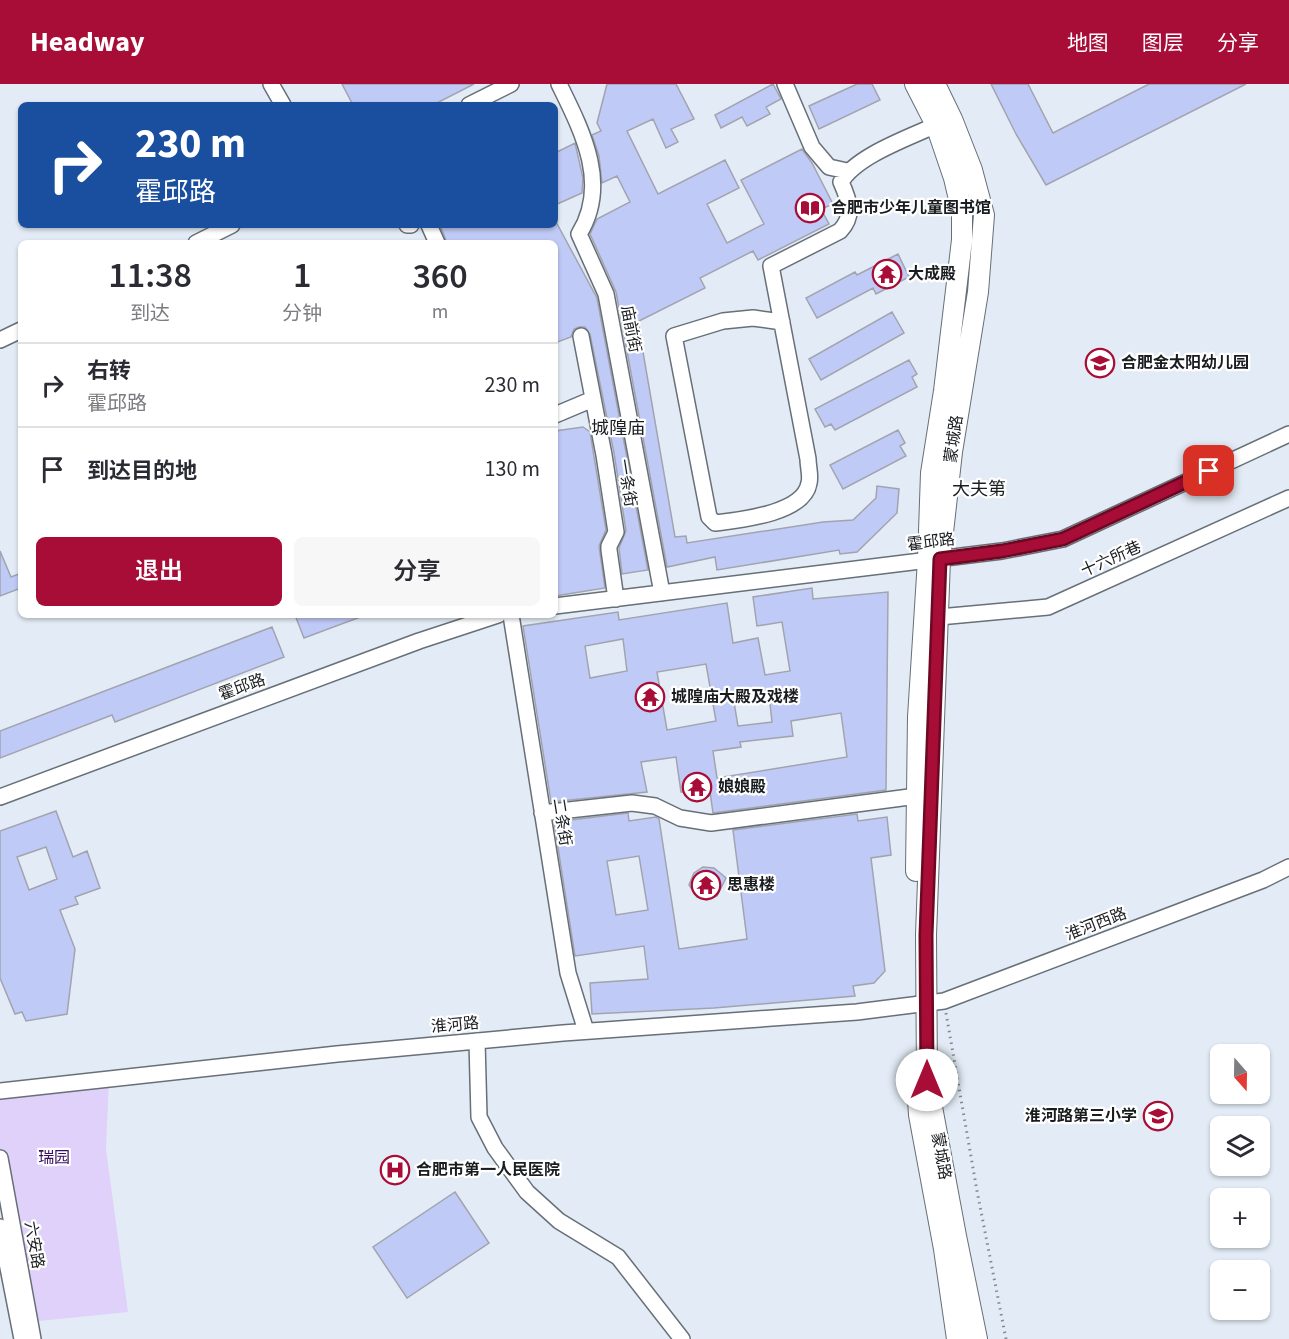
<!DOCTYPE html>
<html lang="zh">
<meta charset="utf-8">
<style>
body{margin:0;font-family:"Source Sans 3","Noto Sans SC",sans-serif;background:#f7f7f7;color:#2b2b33;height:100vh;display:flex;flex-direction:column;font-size:22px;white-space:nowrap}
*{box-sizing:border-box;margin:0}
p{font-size:20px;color:#7c7c81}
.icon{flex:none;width:33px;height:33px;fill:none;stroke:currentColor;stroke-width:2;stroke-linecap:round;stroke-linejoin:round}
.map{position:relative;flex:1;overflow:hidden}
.side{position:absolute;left:18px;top:156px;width:540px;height:378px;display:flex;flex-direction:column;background:#fff;border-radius:9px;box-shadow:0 2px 4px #0004}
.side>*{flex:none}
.banner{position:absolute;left:18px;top:18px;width:540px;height:126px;border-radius:9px;box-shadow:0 2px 4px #0004;background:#1a4fa0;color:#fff;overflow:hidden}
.needle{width:39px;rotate:160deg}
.fabs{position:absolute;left:1210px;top:960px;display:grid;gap:12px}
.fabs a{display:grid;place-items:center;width:60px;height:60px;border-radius:9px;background:#fff;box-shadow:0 2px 4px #0004;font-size:30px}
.pin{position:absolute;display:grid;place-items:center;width:51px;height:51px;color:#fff;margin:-26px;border-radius:12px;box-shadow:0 3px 9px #0006}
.me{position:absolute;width:66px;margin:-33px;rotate:0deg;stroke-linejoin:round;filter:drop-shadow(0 0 4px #0008)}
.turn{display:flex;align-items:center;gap:21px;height:126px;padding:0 18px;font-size:27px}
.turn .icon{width:78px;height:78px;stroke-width:2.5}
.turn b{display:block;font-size:42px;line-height:51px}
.eta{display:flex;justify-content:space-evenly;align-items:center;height:102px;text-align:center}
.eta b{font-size:36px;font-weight:600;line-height:42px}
.cta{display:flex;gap:12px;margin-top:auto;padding:12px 18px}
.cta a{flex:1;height:69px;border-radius:9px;background:#a70d36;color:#fff;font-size:24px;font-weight:600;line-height:69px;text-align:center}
.cta a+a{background:#f7f7f7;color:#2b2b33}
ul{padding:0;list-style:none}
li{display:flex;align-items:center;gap:18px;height:84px;padding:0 18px;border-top:2px solid #e1e1e2}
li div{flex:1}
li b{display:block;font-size:22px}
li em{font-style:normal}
header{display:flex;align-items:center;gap:36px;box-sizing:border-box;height:84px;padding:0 30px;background:#a70d36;color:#fff}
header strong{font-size:28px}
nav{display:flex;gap:33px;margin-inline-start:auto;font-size:21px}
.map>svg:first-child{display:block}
.green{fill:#dfd1f9}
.building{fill:#c0caf7;stroke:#a1a4af;stroke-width:1.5;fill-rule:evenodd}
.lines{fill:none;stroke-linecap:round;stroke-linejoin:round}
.minor-casing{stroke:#676f77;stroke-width:18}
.major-casing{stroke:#676f77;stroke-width:22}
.path{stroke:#838a90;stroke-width:3;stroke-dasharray:1.5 4.5;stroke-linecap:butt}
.minor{stroke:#fff;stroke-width:15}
.major{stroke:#fff;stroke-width:20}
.route-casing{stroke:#6d0823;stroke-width:15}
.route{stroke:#a70d36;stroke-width:10}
.labels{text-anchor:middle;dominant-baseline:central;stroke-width:4.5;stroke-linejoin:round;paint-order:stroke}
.poi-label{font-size:16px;font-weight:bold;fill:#1a1d20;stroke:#fff;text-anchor:start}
.street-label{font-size:16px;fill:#1a1d20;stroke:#fff}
.park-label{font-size:16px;fill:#390f64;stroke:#fff}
.neighbourhood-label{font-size:18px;fill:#1a1d20;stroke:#fff}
</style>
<header>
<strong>Headway</strong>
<nav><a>地图</a><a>图层</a><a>分享</a></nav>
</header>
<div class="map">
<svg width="1289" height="1255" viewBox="0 0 1289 1255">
<rect width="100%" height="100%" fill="#e3ecf6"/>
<path class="green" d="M109 995 106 1065 128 1228 29 1238 0 1074V1007Z"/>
<path class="building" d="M342 0H474L433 21H353Z
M607 0H676L694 35 671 45 678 58 666 64 653 35 627 47 658 110 725 76 739 104 707 120 727 159 764 140 741 96 802 65 812 79 833 120 821 125 829 140 758 176 753 167 700 194 705 204 639 237V245L675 453 686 452 687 459 823 438 853 436 876 414 877 402 899 405 897 429 857 468 840 470 839 466 717 486 715 473 667 483 616 208 590 150 597 135 630 118 617 92 602 99 599 72 592 51 601 47 597 39Z
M773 0 781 15 766 23 770 30 747 42 742 33 721 44 715 31Z
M857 0H872L880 16 819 45 809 22Z
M991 0H1028L1053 49 1149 0H1246L1046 101 1016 50Z
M575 59 583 94 582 109 555 121V69Z
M555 136 597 214 648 486 622 490 619 464 626 447 614 369 590 250 585 243H579L574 245 571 253 555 259V159H447L440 141H555Z
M898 170 909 193 876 210 873 204 817 234 806 214 855 188 857 191Z
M892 228 904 249 821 296 809 275Z
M909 276 917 290 912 293 917 303 835 346 831 340 825 343 815 325Z
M583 343 590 348 606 446 599 462 605 504 555 512V347Z
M898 346 905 359 900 362 906 372 843 405 830 381Z
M0 467 11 493 21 489V504L0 512Z
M812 504 813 515 888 508 886 706 713 729 710 708 688 711 687 708H681L676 673 641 678 647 708 551 718 523 542 618 528 619 536 727 519 733 559 758 554 765 591 790 587 782 538 757 542 753 513ZM623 555 627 587 590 594 585 562ZM706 580 716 637 667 646 657 588ZM769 611 772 638 738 642 734 618ZM841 629 847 673 717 694 713 667 741 663 740 658 793 652 791 637Z
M295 531H363V532L304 554Z
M272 543 284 573 115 638 112 631 0 674V647Z
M56 727 73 773 87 767 100 804 75 813 78 820 60 826 75 865 67 930 26 937 22 928 15 930 0 894V747ZM46 763 57 795 29 806 17 773Z
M628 729 629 737 656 733 659 735 679 865 747 855 733 746 857 730 858 737 887 733 891 771 871 774 885 887 874 899 853 902 855 912 714 924 592 930 590 899 648 895 644 862 575 872 554 738ZM639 772 648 826 616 831 607 777Z
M703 783 714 784 726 794 717 812 707 816 697 813 689 801 694 789Z
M455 1108 489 1159 407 1214 373 1163Z"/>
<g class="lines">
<g class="minor-casing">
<path id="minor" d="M271 0 283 21
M559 0C582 47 610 100 579 150L606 210 662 509
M785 0 812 63 829 83 847 87
M469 21 511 0
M407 141H411
M429 141 437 159
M196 159 232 141
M782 238 753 234 723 237 674 252 709 433 715 439C739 436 804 430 809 399 811 392 808 383 808 375L771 182 840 147C855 131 849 116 841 98 856 72 908 54 936 41
M581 252 604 371 616 448 609 462V466L616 515
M0 256 21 246
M555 331 593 315
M555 522 1002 467 1063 455 1289 350
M511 531 568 889 586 947
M939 533 1048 523 1289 414
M0 713 419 557 498 531
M542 729 632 719 655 722 680 734 711 739 917 712
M477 957 479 1033 495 1064 527 1108 559 1137 618 1173 682 1255
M0 1007 337 970 563 949 857 928 944 917 1263 796 1289 783
M0 1074 33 1255
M0 1143 22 1255"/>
</g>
<g class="major-casing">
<path id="major" d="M915 0 936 41 954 94 962 128V156L944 307 931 389 928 476 918 633 916 787
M935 0 952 35 972 86 984 131 978 208 952 368 940 475 926 851 927 996 956 1152 977 1255
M917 999 919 1031 944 1165 957 1255"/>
</g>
<path class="path" d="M946 929 977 1107 1006 1255"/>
<use href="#minor" class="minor"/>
<use href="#major" class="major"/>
</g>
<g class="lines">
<g class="route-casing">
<path id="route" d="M927 996 926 851 940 475 1002 467 1063 455 1209 387"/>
</g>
<use href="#route" class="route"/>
</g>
<defs>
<g id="library-ring" transform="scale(1.5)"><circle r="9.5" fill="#fff" stroke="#a70d36" stroke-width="1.5"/><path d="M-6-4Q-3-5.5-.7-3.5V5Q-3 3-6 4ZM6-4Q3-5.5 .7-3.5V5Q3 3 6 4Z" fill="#a70d36"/></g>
<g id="temple-ring" transform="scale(1.5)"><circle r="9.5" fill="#fff" stroke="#a70d36" stroke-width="1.5"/><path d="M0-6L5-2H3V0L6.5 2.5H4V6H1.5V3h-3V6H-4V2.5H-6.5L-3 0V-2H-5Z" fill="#a70d36"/></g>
<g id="school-ring" transform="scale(1.5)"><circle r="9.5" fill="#fff" stroke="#a70d36" stroke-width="1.5"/><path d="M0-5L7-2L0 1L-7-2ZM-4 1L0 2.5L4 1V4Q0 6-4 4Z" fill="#a70d36"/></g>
<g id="hospital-ring" transform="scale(1.5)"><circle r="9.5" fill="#fff" stroke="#a70d36" stroke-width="1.5"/><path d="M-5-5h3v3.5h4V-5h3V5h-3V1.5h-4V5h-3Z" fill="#a70d36"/></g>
</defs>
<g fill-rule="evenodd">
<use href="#library-ring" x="810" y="124"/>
<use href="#temple-ring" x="887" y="190"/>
<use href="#school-ring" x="1100" y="279"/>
<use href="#temple-ring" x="650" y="613"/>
<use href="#temple-ring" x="697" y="703"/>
<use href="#temple-ring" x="706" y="801"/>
<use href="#school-ring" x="1158" y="1032"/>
<use href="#hospital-ring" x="395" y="1086"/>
</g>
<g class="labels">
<g class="poi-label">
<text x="831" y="124">合肥市少年儿童图书馆</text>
<text x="908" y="190">大成殿</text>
<text x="1121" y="279">合肥金太阳幼儿园</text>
<text x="671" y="613">城隍庙大殿及戏楼</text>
<text x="718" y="703">娘娘殿</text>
<text x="727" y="801">思惠楼</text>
<text x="1137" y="1032" text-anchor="end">淮河路第三小学</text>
<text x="416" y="1086">合肥市第一人民医院</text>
</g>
<g class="street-label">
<text transform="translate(631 245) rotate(79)">庙前街</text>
<text transform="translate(954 355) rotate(-82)">蒙城路</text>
<text transform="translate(627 399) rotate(81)">一条街</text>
<text transform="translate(931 458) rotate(-7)">霍邱路</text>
<text transform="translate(1111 475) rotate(-24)">十六所巷</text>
<text transform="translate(242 603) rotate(-20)">霍邱路</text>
<text transform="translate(562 738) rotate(81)">二条街</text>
<text transform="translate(1096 840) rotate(-21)">淮河西路</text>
<text transform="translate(455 941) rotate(-5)">淮河路</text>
<text transform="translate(941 1072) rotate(80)">蒙城路</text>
<text transform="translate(34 1161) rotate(80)">六安路</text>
</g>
<g class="park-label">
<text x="54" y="1074">瑞园</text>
</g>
<g class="neighbourhood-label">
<text x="618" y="344">城隍庙</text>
<text x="979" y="405">大夫第</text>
</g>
</g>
</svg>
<div class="fabs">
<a><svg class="needle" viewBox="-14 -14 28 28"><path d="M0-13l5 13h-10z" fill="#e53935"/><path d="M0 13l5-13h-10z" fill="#7c7c81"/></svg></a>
<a><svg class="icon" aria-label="layers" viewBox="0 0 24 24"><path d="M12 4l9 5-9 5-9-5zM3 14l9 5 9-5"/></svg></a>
<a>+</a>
<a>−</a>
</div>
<div class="pin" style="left:1209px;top:387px;background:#d93025"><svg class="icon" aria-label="arrive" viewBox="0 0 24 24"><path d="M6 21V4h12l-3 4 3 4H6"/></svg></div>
<svg class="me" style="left:927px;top:996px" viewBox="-20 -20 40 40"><circle r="19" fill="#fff"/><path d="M0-13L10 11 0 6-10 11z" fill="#a70d36"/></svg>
<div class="banner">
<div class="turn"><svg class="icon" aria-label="right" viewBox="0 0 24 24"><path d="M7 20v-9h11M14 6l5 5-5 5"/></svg><div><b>230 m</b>霍邱路</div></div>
</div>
<section class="side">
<div class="eta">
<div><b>11:38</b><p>到达</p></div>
<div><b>1</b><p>分钟</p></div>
<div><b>360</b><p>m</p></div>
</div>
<ul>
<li><svg class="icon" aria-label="right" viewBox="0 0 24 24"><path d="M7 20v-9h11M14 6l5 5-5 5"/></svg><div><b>右转</b><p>霍邱路</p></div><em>230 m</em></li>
<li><svg class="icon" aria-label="arrive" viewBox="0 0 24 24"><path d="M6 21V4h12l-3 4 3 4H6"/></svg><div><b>到达目的地</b></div><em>130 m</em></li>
</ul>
<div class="cta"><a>退出</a><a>分享</a></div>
</section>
</div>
